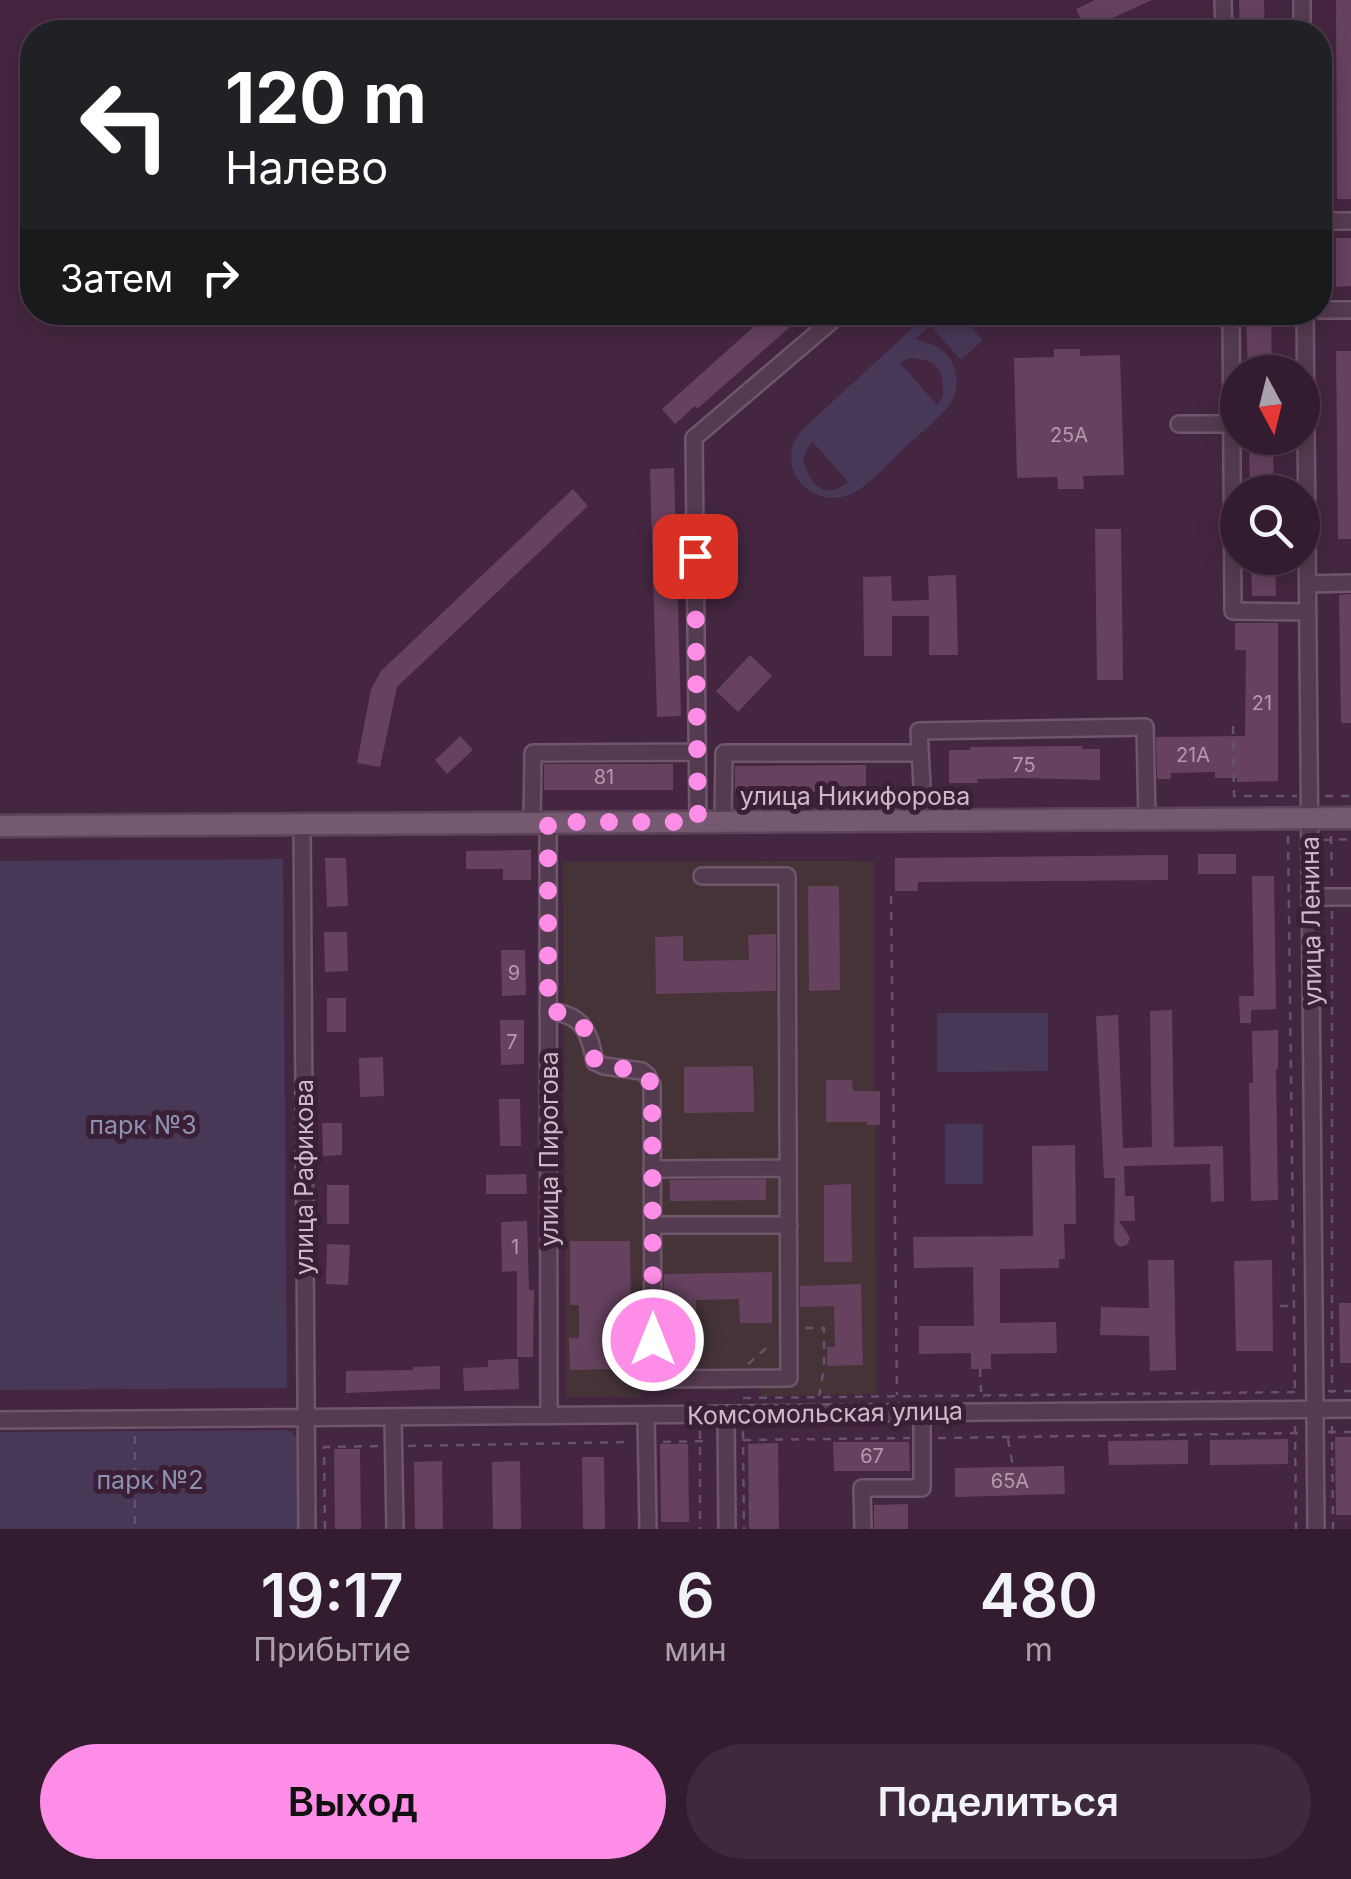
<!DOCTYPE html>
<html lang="ru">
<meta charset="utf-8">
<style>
body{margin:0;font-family:Inter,sans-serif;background:#3f293c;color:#f1f3f6;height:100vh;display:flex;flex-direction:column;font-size:38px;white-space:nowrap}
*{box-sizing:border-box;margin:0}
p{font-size:32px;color:#a9a1ab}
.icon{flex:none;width:55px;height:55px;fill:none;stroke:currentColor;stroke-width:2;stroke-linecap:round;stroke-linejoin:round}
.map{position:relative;height:1529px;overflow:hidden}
.panel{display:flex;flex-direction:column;background:#341c30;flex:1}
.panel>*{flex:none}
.guide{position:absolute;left:20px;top:20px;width:1312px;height:305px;border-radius:40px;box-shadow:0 5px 25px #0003,0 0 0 2px #4e3a4c;background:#202124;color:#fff;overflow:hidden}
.needle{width:65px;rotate:173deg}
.controls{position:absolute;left:1220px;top:355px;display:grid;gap:20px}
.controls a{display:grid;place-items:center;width:100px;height:100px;border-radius:50%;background:#341c30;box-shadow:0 5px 25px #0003,0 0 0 2px #4e3a4c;font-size:50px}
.pin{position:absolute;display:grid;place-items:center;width:85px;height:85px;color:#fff;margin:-42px;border-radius:20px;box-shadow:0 5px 15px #0006}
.me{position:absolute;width:110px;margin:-55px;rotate:0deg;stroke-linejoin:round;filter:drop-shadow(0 0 8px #0008)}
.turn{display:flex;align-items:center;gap:35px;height:210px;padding:0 40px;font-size:45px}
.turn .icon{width:130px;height:130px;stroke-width:2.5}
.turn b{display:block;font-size:70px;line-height:85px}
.then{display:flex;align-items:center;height:95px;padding:0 40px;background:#0003;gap:20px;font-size:38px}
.eta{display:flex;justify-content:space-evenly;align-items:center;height:170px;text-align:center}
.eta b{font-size:60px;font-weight:600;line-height:70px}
.button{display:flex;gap:20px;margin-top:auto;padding:20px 40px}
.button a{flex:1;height:115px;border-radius:60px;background:#fe8de7;color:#111;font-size:40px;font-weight:600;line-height:115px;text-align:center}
.button a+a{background:#3f293c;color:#f1f3f6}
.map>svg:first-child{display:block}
.medical{fill:#453338}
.green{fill:#473858;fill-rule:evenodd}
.building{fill:#66425f}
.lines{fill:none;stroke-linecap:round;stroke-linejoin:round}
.minor-casing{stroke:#6f566a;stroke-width:20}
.major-casing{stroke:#5e4459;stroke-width:25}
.path{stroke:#65526d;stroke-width:2.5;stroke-dasharray:8 8;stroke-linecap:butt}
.minor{stroke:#553b50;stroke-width:15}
.major{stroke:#755970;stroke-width:20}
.route{stroke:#fe8de7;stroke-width:18;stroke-dasharray:0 32.4}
.labels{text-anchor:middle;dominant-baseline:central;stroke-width:10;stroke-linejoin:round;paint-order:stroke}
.number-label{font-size:20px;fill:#b49aae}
.street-label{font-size:25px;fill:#ceb8c9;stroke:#3a1f35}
.park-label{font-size:25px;fill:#8b92b3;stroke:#3a1f35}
</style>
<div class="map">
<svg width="1351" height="1529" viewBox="0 0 1351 1529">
<rect width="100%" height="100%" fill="#452640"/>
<path class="medical" d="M874 861V1090L880 1091V1125L875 1126 876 1394 761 1396V1386L733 1385 732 1390H707V1385H641V1397H566L563 862Z"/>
<path class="green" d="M930 312 958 313 983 340 961 360 930 325 916 339C924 342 935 344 943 351 959 365 961 390 948 407 936 422 918 435 903 449 889 462 868 487 851 494 820 508 785 482 792 448 794 440 799 434 804 428ZM909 358C938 359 944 369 943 397L937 405 900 363ZM812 441 848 482C825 502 808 483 803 458Z
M283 859 287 1388 0 1390V861Z
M937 1013H1048V1071L937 1072Z
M945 1124H983V1184H945Z
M286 1430 292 1432 299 1442V1529H0V1432Z"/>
<path class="building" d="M1095 0H1152L1086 30 1076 9Z
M1239 0H1264L1265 32H1240Z
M1336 0H1351V199H1337Z
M1336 238H1351V286L1336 287Z
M770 312H807L697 409 695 406 675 424 662 409Z
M1246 312H1271L1272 372H1248Z
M1054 349H1080V356L1120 355 1124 475 1083 476 1084 489H1058L1057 477 1017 478 1014 358 1054 357Z
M1336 351H1351V539H1338Z
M1249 442H1273L1274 492H1250Z
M674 468 681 716 657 717 650 469Z
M573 489 588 506 397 687 380 767 357 763 371 689 381 671Z
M1095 529H1121L1123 680H1097Z
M1251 558H1275L1276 596H1252Z
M956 575 958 655H929V616H892V656H864L863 577 891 576 892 601 929 600 928 576Z
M1351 594V723H1341L1339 595Z
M1235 623H1278V781L1237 782V778H1215V772L1171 773V779H1157L1156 737 1245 736 1246 650H1235Z
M750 655 772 676 738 712 716 691Z
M460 736 473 750 447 774 435 760Z
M1082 746V749H1100V780L1020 778 977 779 978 783H949V750H970V747Z
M544 764H673V790H544Z
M866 765V792H735V766Z
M531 850V880H503V869H466V851Z
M1198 854H1236V874H1198Z
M1168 855V880L918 882V891H895V858Z
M325 858H346L348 906 327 907Z
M1252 876H1274L1276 1009 1251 1010V1023H1240L1239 996H1254Z
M808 886H839L840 990 809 991Z
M324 932H347L348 971 325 972Z
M776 934V991L656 994 655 937 683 936V961L749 960 748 935Z
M501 950H525L526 995 502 996Z
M327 998H346V1032H327Z
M1172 1010 1174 1147 1223 1146 1224 1201 1211 1202 1210 1164 1124 1166 1125 1196H1134L1135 1221H1119L1130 1238 1127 1245 1120 1247 1116 1244 1114 1239 1115 1178H1104L1096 1016 1118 1015 1123 1148 1152 1147 1150 1011Z
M500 1020H524V1064L501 1065Z
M1278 1030V1069H1276L1278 1200 1251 1201 1249 1083H1253L1252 1031Z
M383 1057 384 1096 360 1097 359 1058Z
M753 1066 754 1112 684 1113V1067Z
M826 1080H852L853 1091H880V1125H867V1122H826Z
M499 1099H520L521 1146H500Z
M322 1123H342V1155L323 1156Z
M1075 1145 1076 1224H1064L1065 1259H1059V1268L1000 1269V1323L1056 1322 1057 1353 991 1354V1369H971V1353L919 1354V1326H974L973 1267 914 1268 913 1237 1033 1236 1032 1146Z
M526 1174 527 1194H486V1175Z
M766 1179V1200L670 1201V1180Z
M851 1184 852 1262H824V1185Z
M327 1185H349V1224H327Z
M527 1221 529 1290H534L533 1357H517V1271L502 1272 501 1222Z
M570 1241H630L631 1305H626L627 1341H619L620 1369 570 1370 569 1338H579V1305H570Z
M327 1244 350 1245 348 1285 326 1284Z
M1148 1260H1174L1176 1370 1150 1371 1149 1336 1100 1335 1101 1307 1149 1308Z
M1272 1260 1273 1351H1236L1234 1261Z
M772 1272V1323H740L739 1299 696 1300V1324H664V1274Z
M861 1284 863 1365 827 1366V1347H835L834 1306 800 1307V1286Z
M1339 1303H1351V1363H1340Z
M518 1359 519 1389 464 1391 463 1368 488 1367V1360Z
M440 1366V1389L346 1393V1371L413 1370V1367Z
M1335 1437H1351V1515H1336Z
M1288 1439V1464L1210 1465V1440Z
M1188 1440V1464L1109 1465 1108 1441Z
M833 1442H909L910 1471H834Z
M778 1443 779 1529H749L748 1444Z
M660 1444H688L689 1522H661Z
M334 1449H360L361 1529H335Z
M582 1457H604L605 1529H583Z
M442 1461 443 1529H415L414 1462Z
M520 1461 521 1529H493L492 1462Z
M1064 1466 1065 1494 955 1497V1468Z
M908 1504V1529H874V1505Z"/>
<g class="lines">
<g class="minor-casing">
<path id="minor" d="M1223 0 1224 32
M1302 0V32
M1320 221H1351
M1320 310H1351
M1231 312 1233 611 1308 612
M1305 312 1316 1529
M1179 424H1238
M1308 584 1351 583
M924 821 919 731 1145 727 1147 819
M698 822 694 438 842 312
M723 822 724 753H920
M532 823 533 753 697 752
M548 823 549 1416
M302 824 307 1529
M1311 897H1351
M548 1011C583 1014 589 1031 595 1062L604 1066 642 1071 647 1075 652 1085 653 1379 789 1378 787 876H702
M652 1169 788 1168
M653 1225H789
M726 1414 727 1529
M646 1415 648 1529
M393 1417 395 1529
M0 1420 1351 1409
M863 1529 862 1488H922V1413"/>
</g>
<g class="major-casing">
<path id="major" d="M0 826 1351 818"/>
</g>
<path class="path" d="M1233 726 1234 796H1297
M1325 796H1351
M1288 836 1295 1393
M1331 836 1332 883
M1323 840 1351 839
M891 896 897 1395
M1332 911V1393
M1280 1306H1292
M805 1328H824V1368L819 1396
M748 1364 772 1343
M980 1369 981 1392
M1328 1391H1351
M743 1398 1300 1392
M1295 1426 1296 1529
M1332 1426 1333 1529
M700 1431V1529
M743 1431 744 1529
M1328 1432H1351
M135 1436V1529
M938 1438 1300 1433
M1008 1439 1013 1467
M743 1440 910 1438
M663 1442 710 1441
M408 1446 630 1442
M325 1529 324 1447 380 1446"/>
<use href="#minor" class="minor"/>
<use href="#major" class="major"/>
</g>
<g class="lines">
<path class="route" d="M653 1340 652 1086 647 1075 642 1071 604 1066 595 1062C589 1031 583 1013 548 1011V822H698L695 556"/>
</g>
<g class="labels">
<g class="number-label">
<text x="1069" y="435">25А</text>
<text x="1262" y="703">21</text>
<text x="1193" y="755">21А</text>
<text x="1024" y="765">75</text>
<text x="604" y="777">81</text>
<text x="514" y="973">9</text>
<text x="512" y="1042">7</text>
<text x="515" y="1247">1</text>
<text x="872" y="1456">67</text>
<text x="1010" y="1481">65А</text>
</g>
<g class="street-label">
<text x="855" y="796">улица Никифорова</text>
<text transform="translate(1311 921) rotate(-91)">улица Ленина</text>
<text transform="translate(549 1149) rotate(-90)">улица Пирогова</text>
<text transform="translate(304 1177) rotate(-90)">улица Рафикова</text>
<text transform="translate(825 1413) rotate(-1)">Комсомольская улица</text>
</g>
<g class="park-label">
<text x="143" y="1125">парк №3</text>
<text x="150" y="1480">парк №2</text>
</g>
</g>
</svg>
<div class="controls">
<a><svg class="needle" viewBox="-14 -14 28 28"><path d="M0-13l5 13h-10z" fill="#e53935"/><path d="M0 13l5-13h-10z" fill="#a9a1ab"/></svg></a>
<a><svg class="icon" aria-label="search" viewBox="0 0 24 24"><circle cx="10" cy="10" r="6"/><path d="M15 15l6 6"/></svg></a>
</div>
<div class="pin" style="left:695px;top:556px;background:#d93025"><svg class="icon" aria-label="arrive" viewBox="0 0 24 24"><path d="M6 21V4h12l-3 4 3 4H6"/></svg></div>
<svg class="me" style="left:653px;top:1340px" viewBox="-20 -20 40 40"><circle r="17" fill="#fe8de7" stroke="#fff" stroke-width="3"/><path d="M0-11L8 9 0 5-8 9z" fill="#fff"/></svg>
<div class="guide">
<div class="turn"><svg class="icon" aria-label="left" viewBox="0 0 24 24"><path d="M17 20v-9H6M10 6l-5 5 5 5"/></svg><div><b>120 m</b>Налево</div></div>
<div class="then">Затем<svg class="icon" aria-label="right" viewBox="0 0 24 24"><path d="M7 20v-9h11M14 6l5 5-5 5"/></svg></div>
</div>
</div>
<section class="panel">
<div class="eta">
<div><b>19:17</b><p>Прибытие</p></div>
<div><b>6</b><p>мин</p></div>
<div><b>480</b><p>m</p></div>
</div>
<div class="button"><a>Выход</a><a>Поделиться</a></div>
</section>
